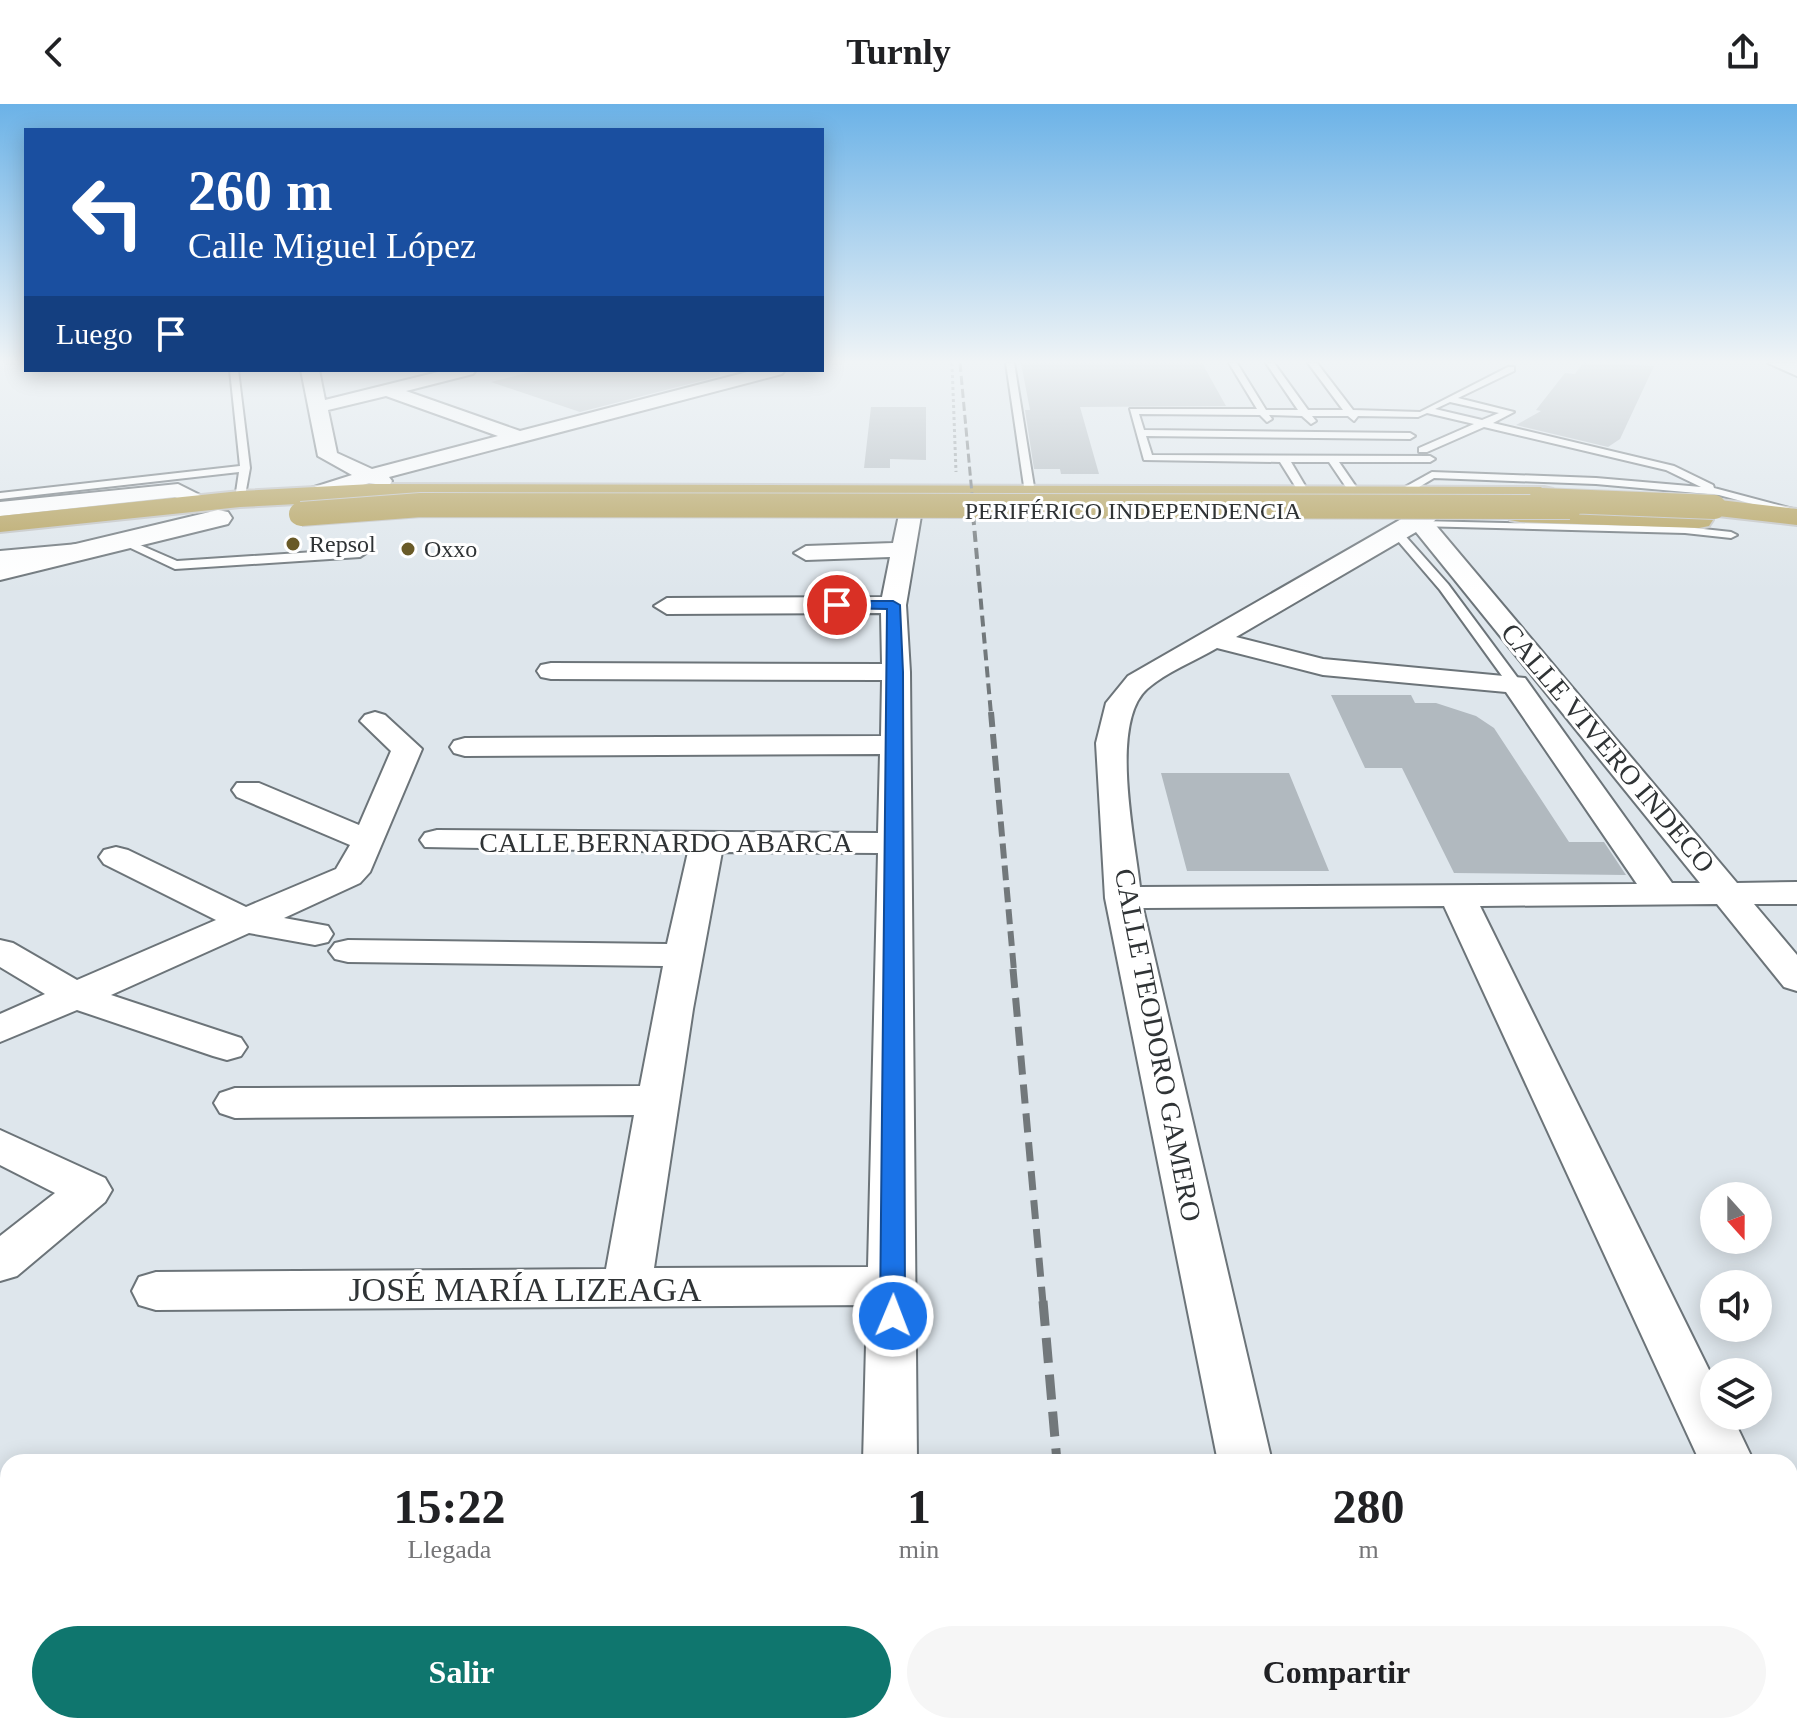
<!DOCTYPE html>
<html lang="es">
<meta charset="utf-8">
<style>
body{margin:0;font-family:"Times New Roman",serif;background:#f6f6f6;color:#202124;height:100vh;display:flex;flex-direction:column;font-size:30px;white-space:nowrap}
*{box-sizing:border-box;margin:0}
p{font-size:26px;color:#757577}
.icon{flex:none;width:44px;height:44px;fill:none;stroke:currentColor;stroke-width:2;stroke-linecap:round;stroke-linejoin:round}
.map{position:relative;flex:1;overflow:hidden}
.side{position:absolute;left:0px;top:1350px;width:1798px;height:280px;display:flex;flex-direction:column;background:#fff;border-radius:24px 24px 0 0;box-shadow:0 4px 20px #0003}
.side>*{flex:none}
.top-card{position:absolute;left:24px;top:24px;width:800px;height:244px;border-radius:0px;box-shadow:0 4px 20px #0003;background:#1a4fa0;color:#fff;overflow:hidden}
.needle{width:52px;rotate:159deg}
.buttons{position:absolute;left:1700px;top:1078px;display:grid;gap:16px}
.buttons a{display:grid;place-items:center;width:72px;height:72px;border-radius:50%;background:#fff;box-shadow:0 4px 20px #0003;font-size:40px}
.pin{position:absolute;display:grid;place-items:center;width:68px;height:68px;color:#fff;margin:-34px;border:4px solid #fff;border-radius:50%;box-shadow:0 2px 8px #0007}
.me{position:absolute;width:88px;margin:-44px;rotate:1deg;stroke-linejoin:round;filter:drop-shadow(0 0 6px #0008)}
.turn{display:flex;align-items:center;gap:28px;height:168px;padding:0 32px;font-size:36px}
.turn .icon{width:104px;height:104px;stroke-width:2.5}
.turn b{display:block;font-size:56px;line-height:68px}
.then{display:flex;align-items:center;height:76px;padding:0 32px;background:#0003;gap:16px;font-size:30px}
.eta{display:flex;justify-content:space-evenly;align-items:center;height:136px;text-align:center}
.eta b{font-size:48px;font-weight:700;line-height:56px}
.button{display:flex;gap:16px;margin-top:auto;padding:16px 32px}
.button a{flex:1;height:92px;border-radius:48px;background:#0f766e;color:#fff;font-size:32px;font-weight:700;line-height:92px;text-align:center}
.button a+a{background:#f6f6f6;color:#202124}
header{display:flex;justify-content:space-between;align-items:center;height:104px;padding:0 32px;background:#fff;font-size:36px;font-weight:700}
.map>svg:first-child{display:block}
.building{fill:#b1b9bf}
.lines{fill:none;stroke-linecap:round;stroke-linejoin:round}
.service-casing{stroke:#6c7479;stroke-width:4}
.minor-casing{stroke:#6c7479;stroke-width:4}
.tertiary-casing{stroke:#6c7479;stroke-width:4}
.trunk-casing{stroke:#c1c2c2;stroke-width:4}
.path{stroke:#92999d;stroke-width:3;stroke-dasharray:3 3;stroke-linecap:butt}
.service{fill:#fff;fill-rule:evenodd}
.minor{fill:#fff;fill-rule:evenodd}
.tertiary{fill:#fff;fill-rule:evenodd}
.trunk{fill:#b39e56;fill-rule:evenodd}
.rail-far4{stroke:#72787b;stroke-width:3;stroke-dasharray:9 4;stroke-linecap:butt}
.rail-far3{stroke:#72787b;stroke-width:4;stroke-dasharray:11 6;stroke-linecap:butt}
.rail-far2{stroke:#72787b;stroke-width:6;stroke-dasharray:15 7;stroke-linecap:butt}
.rail-far1{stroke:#72787b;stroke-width:7;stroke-dasharray:19 10;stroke-linecap:butt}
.rail{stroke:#72787b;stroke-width:9;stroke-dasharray:25 12;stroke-linecap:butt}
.trunk-bridge-casing{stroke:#c1c2c2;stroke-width:26;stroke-linecap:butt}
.trunk-bridge{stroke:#b39e56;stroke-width:24}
.route{fill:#1a73e8;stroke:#114b97;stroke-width:2}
.poi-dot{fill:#695a27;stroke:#fff;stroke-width:3}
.labels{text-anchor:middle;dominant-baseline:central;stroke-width:6;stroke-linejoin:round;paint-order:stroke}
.far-street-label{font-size:24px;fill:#2f3335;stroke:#fff}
.far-poi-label{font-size:24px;fill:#2f3335;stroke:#fff;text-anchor:start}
.street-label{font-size:28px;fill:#2f3335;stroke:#fff}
.near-street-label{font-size:34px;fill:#2f3335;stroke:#fff}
</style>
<header><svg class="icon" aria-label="back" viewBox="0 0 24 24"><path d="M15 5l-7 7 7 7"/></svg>Turnly<svg class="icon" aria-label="share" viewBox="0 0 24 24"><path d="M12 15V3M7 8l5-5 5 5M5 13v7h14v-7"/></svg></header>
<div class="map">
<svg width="1797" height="1630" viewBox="0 0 1797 1630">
<rect width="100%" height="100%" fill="#dee6ec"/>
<path class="building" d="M1021 259H1202L1226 302 1080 303 1099 370H1061L1060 365H1034L1025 306H1030Z
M1583 259 1654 262 1620 335 1608 343 1516 321 1541 307 1536 306 1565 269 1575 270Z
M538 266H719L720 272 580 308 491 278Z
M871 303H926V356L890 355V364H864Z
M1331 591H1411L1415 599H1436L1476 612 1494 624 1569 738H1604L1626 771 1454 769 1402 664H1365Z
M1161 669H1289L1329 767H1187Z"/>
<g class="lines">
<g class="service-casing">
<path id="service" d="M1006 259H1014L1035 389 1030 392 1025 389Z
M1229 259H1237L1266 306H1298L1266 259H1274L1308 306H1343L1308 259H1317L1353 306 1420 308 1508 263H1514V267L1458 294 1514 308 1493 319 1674 362 1713 381 1714 384 1797 406V412L1719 391 1596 380 1434 374 1404 392H1396V388L1432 368 1596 374 1701 383 1666 366 1484 323 1427 348H1419V344L1474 320 1427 309 1418 313 1358 312 1354 317 1348 312H1312L1316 317 1311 320 1302 312 1269 311 1272 315 1267 318 1260 311 1139 310 1144 326 1410 329 1415 332 1410 335 1146 332 1152 351 1430 352 1435 355 1430 358H1339L1361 390 1356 393 1352 392 1329 358H1291L1310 390 1305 393 1300 390 1280 358 1144 356 1130 305H1257ZM1450 298 1499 309 1482 316 1435 305Z
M230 266H238L250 364 244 397 235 395 239 368 0 395V389L240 362Z
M1421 417 1685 423 1731 428 1737 431 1731 434 1685 429 1417 422V418Z
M1392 426H1400L1448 480 1520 577V583H1510L1440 486 1392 430Z
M124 434 177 457 360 445 366 449 360 453 175 465 120 439 118 437Z"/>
</g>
<g class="minor-casing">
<path id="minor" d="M301 266H319L325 296 446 266H476L473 270 406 287 520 327 755 266H785L782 270 389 373 392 377 389 382 369 379 316 397 305 390 308 385 352 371 318 352ZM386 292 498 332 372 365 337 349 328 306Z
M178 380 216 399 205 406 175 393 0 412V398Z
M911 399 922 406 906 501 910 568 917 1358H863L867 1201 156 1206 139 1201 132 1187 139 1173 156 1168 606 1165 634 1011 235 1014 220 1009 214 999 220 989 235 984 640 982 663 862 348 858 335 855 329 847 335 839 348 836 667 840 688 748 425 743 420 736 425 729 437 726 878 729 880 650 465 652 454 649 450 643 454 637 465 634 881 632 882 576 551 575 541 573 537 567 541 561 551 559 882 560 881 509 667 510 654 502 667 494 882 493 890 453 806 456 794 449 806 442 893 439 900 406ZM722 748 878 749 868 1163 654 1164 693 905Z
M1432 402 1443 409 1433 418 1737 779 1797 778V800H1754L1797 851V887L1784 883 1717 800 1480 802 1714 1276V1312H1732L1754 1358H1700L1444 802 1143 804 1272 1358H1218L1105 794 1096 639 1106 599 1128 572 1410 410ZM1416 428 1700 779H1672L1525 574 1323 555 1236 533ZM1217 544 1323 571 1506 588 1637 780 1140 783C1135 736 1109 619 1147 585 1166 568 1195 557 1217 544Z
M78 440 90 447 86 452 0 461V447Z
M375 608 385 611 422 645 370 768 360 779 284 814 328 822 333 830 328 838 315 841 249 829 111 891 241 934 247 943 241 952 227 956 213 952 77 906 0 938V910L45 890 0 863V836L13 839 77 876 216 816 104 760 99 753 104 746 116 743 128 746 246 803 336 765 350 741 237 693 232 686 237 679H259L359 721 391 647 360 617 365 611Z
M0 1026 105 1074 112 1086 105 1098 17 1172 0 1177V1132L55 1089 0 1061Z
M5 1411H8V1463L0 1462V1412Z
M1790 1463 1797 1466V1534L1790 1531Z
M854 1622H918V1630H854Z
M1271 1622H1335L1336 1630H1272Z"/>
</g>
<g class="tertiary-casing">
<path id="tertiary" d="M1768 259H1797V272Z
M218 406 228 408 232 414 228 420 0 476V458Z"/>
</g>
<g class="trunk-casing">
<path id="trunk" d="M372 380 1544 383 1553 385 1557 391 1553 397 1544 399 372 396 240 403 0 428V412L240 387Z
M1668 390 1797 405V421L1709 411 1713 416 1709 422 1699 424 1520 418 1510 416 1506 410 1510 404 1520 402 1676 407 1659 404 1655 398 1659 392Z"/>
</g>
<path class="path" d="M952 259 956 368"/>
<use href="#service" class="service"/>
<use href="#minor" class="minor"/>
<use href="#tertiary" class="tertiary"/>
<use href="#trunk" class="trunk"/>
<path class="rail-far4" d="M960 259 974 412"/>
<path class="rail-far3" d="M973 410 991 610"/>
<path class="rail-far2" d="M991 608 1014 867"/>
<path class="rail-far1" d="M1013 865 1043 1199"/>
<path class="rail" d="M1043 1197 1057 1358
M1081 1622V1630"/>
<g class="trunk-bridge-casing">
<path id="trunk-bridge" d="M1541 396 1714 403
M301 410 421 401 1570 403"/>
</g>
<use href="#trunk-bridge" class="trunk-bridge"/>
</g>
<linearGradient id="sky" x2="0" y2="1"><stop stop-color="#6bb2e7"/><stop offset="0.53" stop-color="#f0f4f6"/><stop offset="1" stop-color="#f0f4f6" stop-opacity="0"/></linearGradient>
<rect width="1797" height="487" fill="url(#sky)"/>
<path class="route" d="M837 497H893L900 501 903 568 905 1212 902 1219 893 1222 884 1219 880 1212 887 505 832 504 830 501Z"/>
<g class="poi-dot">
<circle cx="293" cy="440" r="8"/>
<circle cx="408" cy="445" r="8"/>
</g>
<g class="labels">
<g class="far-street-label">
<text x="1133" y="407">PERIFÉRICO INDEPENDENCIA</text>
</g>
<g class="far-poi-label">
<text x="309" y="440">Repsol</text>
<text x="424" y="445">Oxxo</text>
</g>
<g class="street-label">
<text transform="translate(1608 644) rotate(50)">CALLE VIVERO INDECO</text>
<text x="666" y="738">CALLE BERNARDO ABARCA</text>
<text transform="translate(1158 941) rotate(79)">CALLE TEODORO GAMERO</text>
</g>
<g class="near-street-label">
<text x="525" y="1185">JOSÉ MARÍA LIZEAGA</text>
</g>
</g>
</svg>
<div class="buttons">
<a><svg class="needle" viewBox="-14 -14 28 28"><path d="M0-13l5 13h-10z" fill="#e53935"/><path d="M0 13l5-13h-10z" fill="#757577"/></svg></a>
<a><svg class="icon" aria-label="sound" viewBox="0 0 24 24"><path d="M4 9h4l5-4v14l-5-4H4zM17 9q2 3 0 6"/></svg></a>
<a><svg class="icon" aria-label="layers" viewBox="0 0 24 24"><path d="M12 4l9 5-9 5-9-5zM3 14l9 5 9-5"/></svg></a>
</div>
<div class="pin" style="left:837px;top:501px;background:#d93025"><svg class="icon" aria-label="arrive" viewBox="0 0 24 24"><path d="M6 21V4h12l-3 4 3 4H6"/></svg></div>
<svg class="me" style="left:893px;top:1212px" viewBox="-20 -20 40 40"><circle r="17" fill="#1a73e8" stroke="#fff" stroke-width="3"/><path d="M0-11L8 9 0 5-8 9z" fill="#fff"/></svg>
<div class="top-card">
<div class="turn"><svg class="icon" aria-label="left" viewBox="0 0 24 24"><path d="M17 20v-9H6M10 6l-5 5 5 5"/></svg><div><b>260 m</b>Calle Miguel López</div></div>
<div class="then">Luego<svg class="icon" aria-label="arrive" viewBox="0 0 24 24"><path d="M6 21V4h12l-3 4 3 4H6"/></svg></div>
</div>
<section class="side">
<div class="eta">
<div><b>15:22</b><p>Llegada</p></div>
<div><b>1</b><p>min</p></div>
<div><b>280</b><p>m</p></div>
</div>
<div class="button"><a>Salir</a><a>Compartir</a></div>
</section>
</div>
